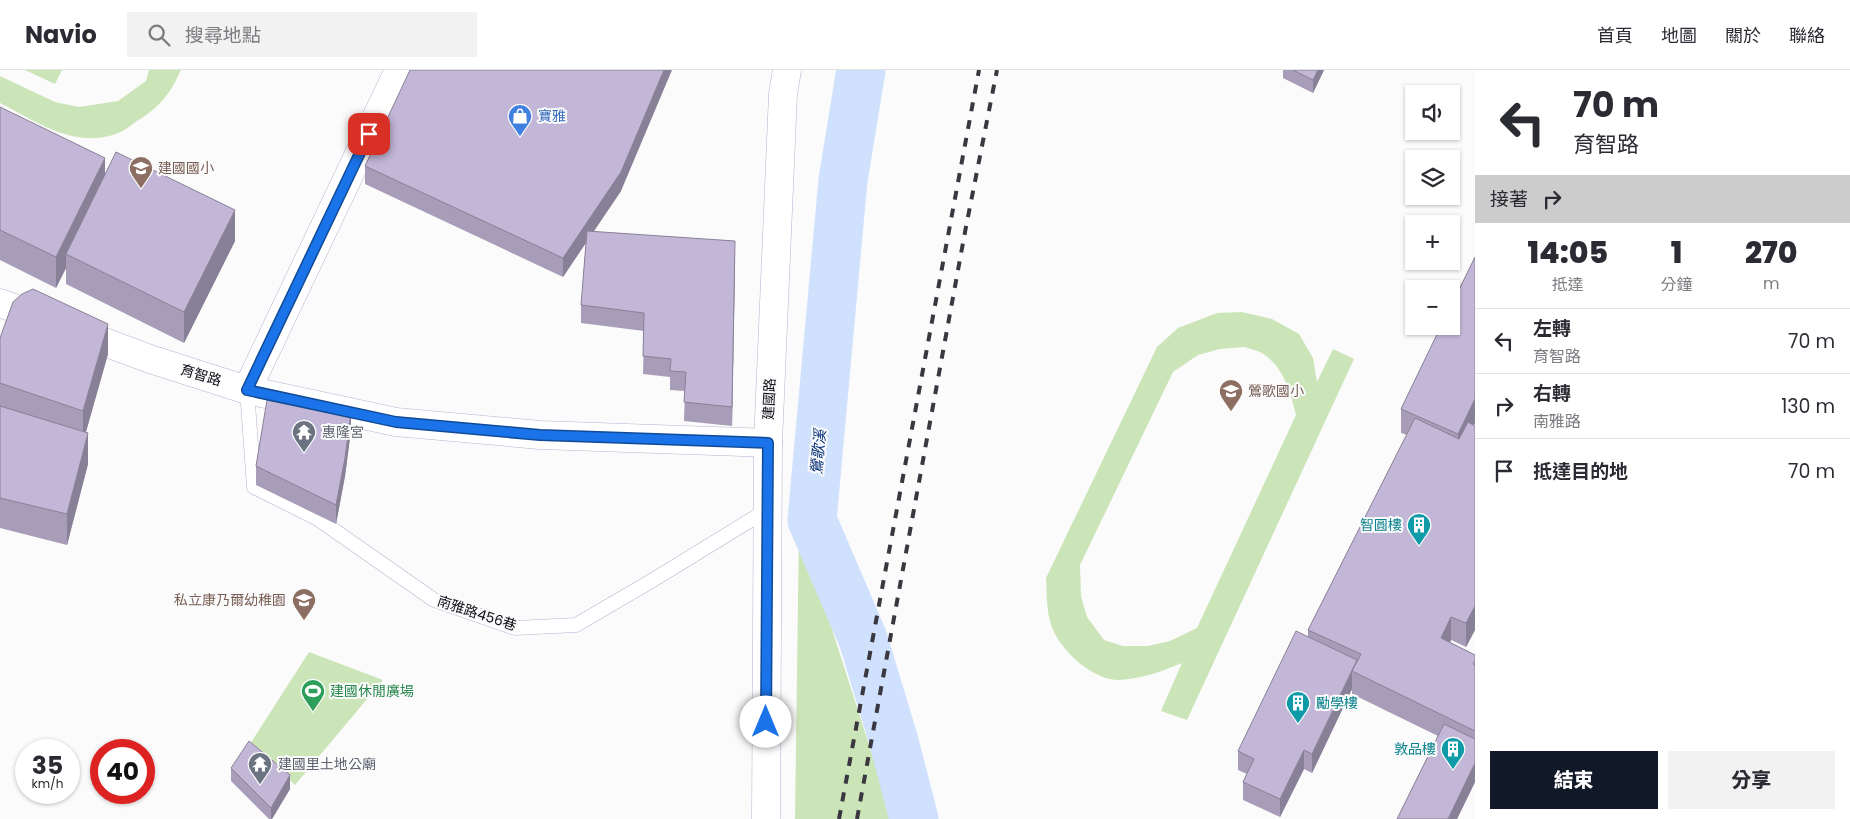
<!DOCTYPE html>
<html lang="zh-TW">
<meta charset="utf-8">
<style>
body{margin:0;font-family:Poppins,"Noto Sans TC",sans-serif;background:#f2f2f3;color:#2b2b33;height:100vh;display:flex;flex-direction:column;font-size:19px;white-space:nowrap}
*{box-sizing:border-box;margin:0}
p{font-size:16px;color:#7c7c81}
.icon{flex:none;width:28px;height:28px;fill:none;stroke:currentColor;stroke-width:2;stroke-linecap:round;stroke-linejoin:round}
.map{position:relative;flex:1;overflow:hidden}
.side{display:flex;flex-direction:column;background:#fff;width:375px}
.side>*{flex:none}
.banner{background:#fff;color:#2b2b33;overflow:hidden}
.tools{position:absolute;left:1405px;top:15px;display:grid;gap:10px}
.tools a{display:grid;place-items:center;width:55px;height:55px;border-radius:0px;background:#fff;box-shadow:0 1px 4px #0004;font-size:25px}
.speed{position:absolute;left:15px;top:669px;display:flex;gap:10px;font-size:25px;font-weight:700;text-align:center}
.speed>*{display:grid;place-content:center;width:65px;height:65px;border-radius:50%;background:#fff;box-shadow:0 1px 4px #0004;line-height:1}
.speed small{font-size:12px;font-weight:400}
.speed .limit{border:8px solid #d22;background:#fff;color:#111}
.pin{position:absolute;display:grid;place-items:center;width:42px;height:42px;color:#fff;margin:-21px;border-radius:10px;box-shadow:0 2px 8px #0006}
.me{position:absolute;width:55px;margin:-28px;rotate:0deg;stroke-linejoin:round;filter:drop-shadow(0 0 4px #0008)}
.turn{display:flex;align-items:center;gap:18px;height:105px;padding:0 15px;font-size:22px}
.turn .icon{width:65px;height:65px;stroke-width:2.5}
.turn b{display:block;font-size:35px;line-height:42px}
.then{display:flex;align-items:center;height:48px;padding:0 15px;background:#0003;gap:10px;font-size:19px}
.eta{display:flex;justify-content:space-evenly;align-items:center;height:85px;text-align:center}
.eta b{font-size:30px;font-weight:800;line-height:35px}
.cta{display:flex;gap:10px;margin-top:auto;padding:10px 15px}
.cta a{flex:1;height:58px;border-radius:0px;background:#111827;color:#fff;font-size:20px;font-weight:800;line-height:58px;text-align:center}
.cta a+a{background:#f2f2f3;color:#2b2b33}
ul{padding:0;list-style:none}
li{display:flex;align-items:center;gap:15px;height:65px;padding:0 15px;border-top:1px solid #e1e1e2}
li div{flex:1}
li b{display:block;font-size:19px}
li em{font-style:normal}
header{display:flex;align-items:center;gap:30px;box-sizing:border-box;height:70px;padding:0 25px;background:#fff;border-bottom:1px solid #e1e1e2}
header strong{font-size:24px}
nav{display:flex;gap:28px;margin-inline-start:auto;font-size:18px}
.search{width:350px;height:45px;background:#f2f2f3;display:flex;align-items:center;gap:12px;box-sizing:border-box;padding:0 18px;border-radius:0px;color:#7c7c81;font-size:19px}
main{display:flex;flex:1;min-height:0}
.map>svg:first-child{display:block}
.green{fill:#cbe5b8;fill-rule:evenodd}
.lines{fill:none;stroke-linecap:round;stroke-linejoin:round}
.river{stroke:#d0e1fd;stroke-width:49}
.service-casing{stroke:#bcb0d0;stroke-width:15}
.minor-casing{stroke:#bcb0d0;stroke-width:29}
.tertiary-casing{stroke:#bcb0d0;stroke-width:29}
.service{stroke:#fff;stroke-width:14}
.minor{stroke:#fff;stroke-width:28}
.tertiary{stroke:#fff;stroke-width:28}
.rail{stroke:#3b3740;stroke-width:4;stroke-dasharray:9 9;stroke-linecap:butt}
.wall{fill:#a89db9}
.shaded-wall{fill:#888096}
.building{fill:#c3b7d7;stroke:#888096}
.route-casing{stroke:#114b97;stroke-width:12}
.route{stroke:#1a73e8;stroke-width:9}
.labels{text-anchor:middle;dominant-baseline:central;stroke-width:4;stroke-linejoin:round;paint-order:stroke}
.shop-label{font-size:14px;fill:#366cbe;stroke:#fbfbfb;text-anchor:start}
.education-label{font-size:14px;fill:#785e54;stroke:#fbfbfb;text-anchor:start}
.street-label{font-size:14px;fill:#100b16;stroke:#fbfbfb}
.worship-label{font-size:14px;fill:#5b616d;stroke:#fbfbfb;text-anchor:start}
.culture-label{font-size:14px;fill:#0d838f;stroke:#fbfbfb;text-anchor:end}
.leisure-label{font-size:14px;fill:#27864d;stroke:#fbfbfb;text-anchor:start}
.water-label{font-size:15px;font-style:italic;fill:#002a75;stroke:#fbfbfb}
</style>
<header>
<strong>Navio</strong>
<div class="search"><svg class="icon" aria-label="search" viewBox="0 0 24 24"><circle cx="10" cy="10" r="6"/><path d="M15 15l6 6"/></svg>搜尋地點</div>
<nav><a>首頁</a><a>地圖</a><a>關於</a><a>聯絡</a></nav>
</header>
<main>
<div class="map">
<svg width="1475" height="749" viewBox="0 0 1475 749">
<rect width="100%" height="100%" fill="#fbfbfb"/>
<path class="green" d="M25 0H62L55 14Z
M149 0H181C170 24 160 37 137 51 131 55 125 61 118 63 76 80 37 52 0 33V6L55 32 79 37 118 31 146 11Z
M1242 242 1272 249 1299 264 1313 288 1317 312 1333 279 1354 289 1187 650 1161 641 1182 593C1162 601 1142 609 1119 610 1093 610 1065 584 1054 562 1046 546 1047 525 1046 508L1157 277 1178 258 1199 250 1217 243ZM1244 277C1251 279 1261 281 1266 286 1284 299 1291 324 1296 345L1197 558 1170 571 1148 576H1123L1104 570 1087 547 1081 526 1080 495 1173 302 1198 285 1220 279Z
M799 457 893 749H795Z
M309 582 383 610 295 715 250 674Z"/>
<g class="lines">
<path class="river" d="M861 0 843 110 812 450 863 569 893 668 914 749"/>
<g class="service-casing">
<path id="service" d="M247 320 254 417 318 449 434 530 515 558 576 555 653 510 767 440"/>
</g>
<g class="minor-casing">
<path id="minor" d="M0 233 150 289 247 320 396 352 540 365 768 373
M247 320 399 0"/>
</g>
<g class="tertiary-casing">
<path id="tertiary" d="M766 749 768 373 783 24 787 0"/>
</g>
<use href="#service" class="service"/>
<use href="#minor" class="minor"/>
<use href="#tertiary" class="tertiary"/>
<path class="rail" d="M839 749 979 0
M857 749 965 162 997 0"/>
</g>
<path class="wall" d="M1283 0H1324L1313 23 1283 8Z
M0 37 105 105 235 171 184 273 66 214V198L56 218 0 190Z
M365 96 621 121 593 162 735 190 732 356 684 351 685 321 670 320V307L643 304 644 261 581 253V235L586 172 563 207 365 114Z
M1475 187V353L1474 355 1475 356V560L1466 577 1451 570 1450 572 1475 585V712L1457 749H1397L1438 666 1352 624V619L1312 703 1304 699 1280 747 1243 730V712L1247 704 1238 700V681L1308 567V560L1407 365 1401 363V339Z
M0 268 108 284 86 362 88 394 67 475 0 458Z
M351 360 345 406 336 454 256 415V396Z
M231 698 290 719 272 749H269L231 711Z"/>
<path class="shaded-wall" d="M664 0H672L621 121 563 207V188Z
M1318 0H1324L1313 23V10Z
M105 88V119L66 184V198L56 218V187Z
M235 140V171L184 273V242Z
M735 171V190L732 356V337Z
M108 254V284L83 372V341Z
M1475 329V353L1458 387V364Z
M351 342V360L345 406 336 454V435Z
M88 363V394L67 475V444Z
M1475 536V560L1466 577V553Z
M1451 547V570L1441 591V568Z
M1352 601V619L1312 703V684Z
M1304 680V699L1280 747V729Z
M1475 693V712L1457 749H1448Z
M290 705V719L272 749H271V738Z"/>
<path class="building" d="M410 0H664L621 102 563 188 365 96Z
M1293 0H1318L1313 10Z
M0 37 105 88 56 187 0 160Z
M116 82 235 140 184 242 66 184Z
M587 161 735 171 732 337 684 332 686 302 670 301 671 289 643 286 644 243 581 235Z
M1475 187V329L1458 364 1401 339 1441 256H1451V236Z
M33 219 108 254 83 341 0 313V268L13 232 22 224Z
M267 330 351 342 345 388 336 435 256 396Z
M0 336 88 363 67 444 0 428Z
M1415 348 1459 369 1468 352 1475 356V536L1466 553 1451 547 1441 568 1475 585V591L1473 594 1475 595V661L1352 601 1361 584 1308 560Z
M1296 561 1357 590 1312 684 1304 680 1280 729 1243 712 1254 689 1238 681Z
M1444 654 1475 669V693L1448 749H1397Z
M249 671 290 705 271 738 231 698Z"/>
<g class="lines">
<g class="route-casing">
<path id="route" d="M369 64 247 320 396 352 540 365 768 373 766 652"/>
</g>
<use href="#route" class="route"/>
</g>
<defs>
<g id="shop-pin" transform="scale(1.25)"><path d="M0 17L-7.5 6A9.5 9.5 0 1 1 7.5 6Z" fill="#3f7fe0" stroke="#fbfbfb"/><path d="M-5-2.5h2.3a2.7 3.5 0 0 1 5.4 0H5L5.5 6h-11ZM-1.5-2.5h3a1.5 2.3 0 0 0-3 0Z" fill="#fff"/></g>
<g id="school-pin" transform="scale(1.25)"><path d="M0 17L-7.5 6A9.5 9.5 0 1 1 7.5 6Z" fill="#8d6e63" stroke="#fbfbfb"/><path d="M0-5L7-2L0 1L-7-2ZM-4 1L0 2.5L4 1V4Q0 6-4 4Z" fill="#fff"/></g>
<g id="temple-pin" transform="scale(1.25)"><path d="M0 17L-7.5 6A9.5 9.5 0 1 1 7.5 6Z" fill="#6b7280" stroke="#fbfbfb"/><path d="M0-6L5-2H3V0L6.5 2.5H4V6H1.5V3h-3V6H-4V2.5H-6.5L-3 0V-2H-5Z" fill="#fff"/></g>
<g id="building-pin" transform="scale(1.25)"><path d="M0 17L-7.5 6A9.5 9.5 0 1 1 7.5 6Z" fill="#0f9aa8" stroke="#fbfbfb"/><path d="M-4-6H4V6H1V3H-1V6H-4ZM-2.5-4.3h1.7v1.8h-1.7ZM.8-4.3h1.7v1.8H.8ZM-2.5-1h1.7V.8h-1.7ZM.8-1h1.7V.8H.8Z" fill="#fff"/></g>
<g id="stadium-pin" transform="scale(1.25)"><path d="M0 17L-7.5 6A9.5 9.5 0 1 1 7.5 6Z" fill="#2e9e5b" stroke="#fbfbfb"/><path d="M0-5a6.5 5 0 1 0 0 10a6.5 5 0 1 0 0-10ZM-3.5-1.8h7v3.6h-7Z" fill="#fff"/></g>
</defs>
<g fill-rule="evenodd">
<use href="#shop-pin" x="520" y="46"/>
<use href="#school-pin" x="141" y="98"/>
<use href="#school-pin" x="1231" y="321"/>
<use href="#temple-pin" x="304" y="362"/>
<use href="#building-pin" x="1419" y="455"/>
<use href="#school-pin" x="304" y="530"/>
<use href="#stadium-pin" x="313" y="621"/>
<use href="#building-pin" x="1298" y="633"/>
<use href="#building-pin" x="1453" y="679"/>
<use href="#temple-pin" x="260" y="694"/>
</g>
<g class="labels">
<g class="shop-label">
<text x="538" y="46">寶雅</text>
</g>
<g class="education-label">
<text x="158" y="98">建國國小</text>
<text x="1248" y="321">鶯歌國小</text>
<text x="286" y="530" text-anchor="end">私立康乃爾幼稚園</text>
</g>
<g class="street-label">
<text transform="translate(201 305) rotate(17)">育智路</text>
<text transform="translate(769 329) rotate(-87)">建國路</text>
<text transform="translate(477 543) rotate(18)">南雅路456巷</text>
</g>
<g class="worship-label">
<text x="322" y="362">惠隆宮</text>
<text x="278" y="694">建國里土地公廟</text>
</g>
<g class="culture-label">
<text x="1402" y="455">智圓樓</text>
<text x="1316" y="633" text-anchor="start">勵學樓</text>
<text x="1436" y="679">敦品樓</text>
</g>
<g class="leisure-label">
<text x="330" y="621">建國休閒廣場</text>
</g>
<g class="water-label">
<text transform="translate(818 382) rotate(-85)">鶯歌溪</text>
</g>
</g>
</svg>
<div class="tools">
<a><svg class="icon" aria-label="sound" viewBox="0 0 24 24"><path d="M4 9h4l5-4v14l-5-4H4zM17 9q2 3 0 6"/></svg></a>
<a><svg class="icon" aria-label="layers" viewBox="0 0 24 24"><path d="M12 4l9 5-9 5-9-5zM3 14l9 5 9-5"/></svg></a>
<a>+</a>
<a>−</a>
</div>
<div class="speed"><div>35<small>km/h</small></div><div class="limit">40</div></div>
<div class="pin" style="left:369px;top:64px;background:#d93025"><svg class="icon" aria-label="arrive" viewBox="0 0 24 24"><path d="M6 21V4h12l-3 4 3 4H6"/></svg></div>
<svg class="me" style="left:766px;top:652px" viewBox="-20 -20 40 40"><circle r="19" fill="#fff"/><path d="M0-13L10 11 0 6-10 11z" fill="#1a73e8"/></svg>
</div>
<section class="side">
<div class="banner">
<div class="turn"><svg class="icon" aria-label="left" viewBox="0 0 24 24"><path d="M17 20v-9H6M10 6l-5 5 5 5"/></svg><div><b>70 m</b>育智路</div></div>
<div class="then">接著<svg class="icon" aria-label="right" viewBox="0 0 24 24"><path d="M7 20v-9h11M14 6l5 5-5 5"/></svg></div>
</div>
<div class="eta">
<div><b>14:05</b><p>抵達</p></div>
<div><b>1</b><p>分鐘</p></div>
<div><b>270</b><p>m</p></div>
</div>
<ul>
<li><svg class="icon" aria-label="left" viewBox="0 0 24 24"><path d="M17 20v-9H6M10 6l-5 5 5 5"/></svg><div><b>左轉</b><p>育智路</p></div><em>70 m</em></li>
<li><svg class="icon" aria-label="right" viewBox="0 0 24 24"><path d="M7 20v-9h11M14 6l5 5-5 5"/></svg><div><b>右轉</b><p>南雅路</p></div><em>130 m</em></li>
<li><svg class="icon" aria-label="arrive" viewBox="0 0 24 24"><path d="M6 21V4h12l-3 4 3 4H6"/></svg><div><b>抵達目的地</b></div><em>70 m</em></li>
</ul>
<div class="cta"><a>結束</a><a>分享</a></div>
</section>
</main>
